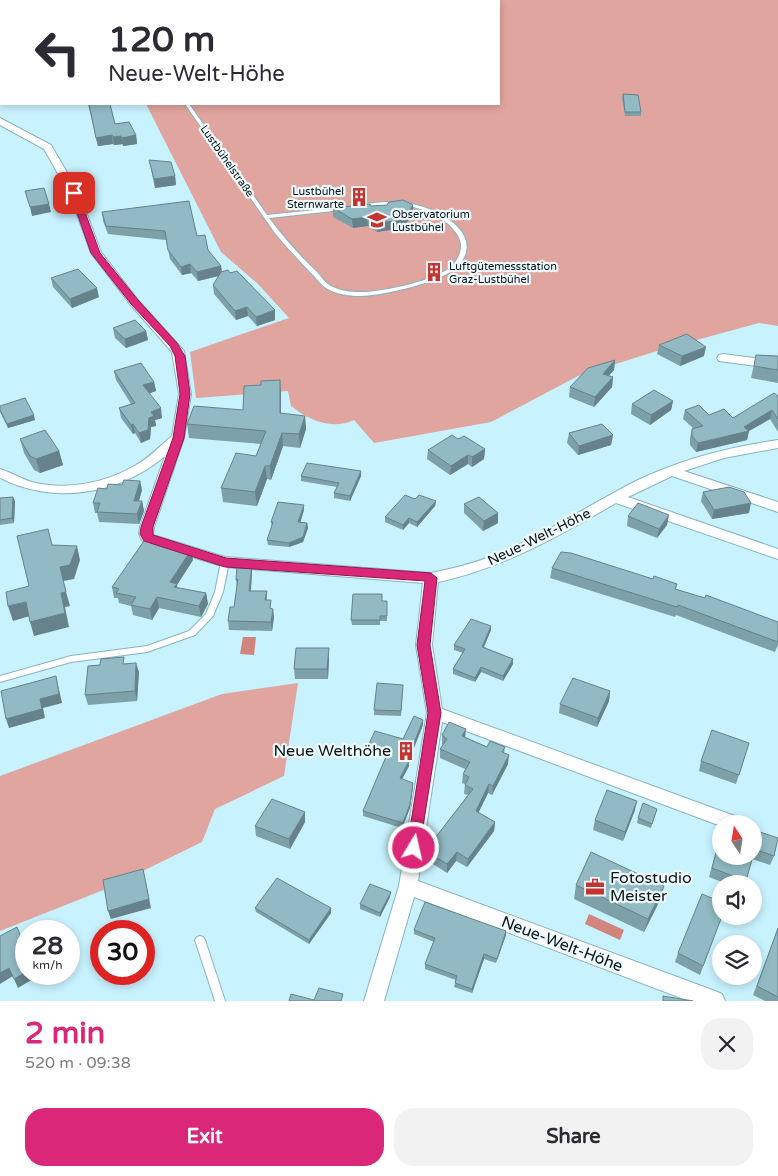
<!DOCTYPE html>
<meta charset="utf-8">
<style>
body{margin:0;font-family:"Varela Round",sans-serif;background:#f2f2f3;color:#2b2b33;height:100vh;display:flex;flex-direction:column;font-size:19px;white-space:nowrap}
*{box-sizing:border-box;margin:0}
p{font-size:16px;color:#7c7c81}
.icon{flex:none;width:28px;height:28px;fill:none;stroke:currentColor;stroke-width:2;stroke-linecap:round;stroke-linejoin:round}
.map{position:relative;height:1001px;overflow:hidden}
.details{display:flex;flex-direction:column;background:#fff;flex:1}
.details>*{flex:none}
.guide{position:absolute;left:0px;top:0px;width:500px;height:105px;box-shadow:0 2px 8px #0003;background:#fff;color:#2b2b33;overflow:hidden}
.needle{width:32px;rotate:348deg}
.controls{position:absolute;left:712px;top:815px;display:grid;gap:10px}
.controls a{display:grid;place-items:center;width:50px;height:50px;border-radius:50%;background:#fff;box-shadow:0 2px 8px #0003;font-size:25px}
.speed{position:absolute;left:15px;top:920px;display:flex;gap:10px;font-size:25px;font-weight:700;text-align:center}
.speed>*{display:grid;place-content:center;width:65px;height:65px;border-radius:50%;background:#fff;box-shadow:0 2px 8px #0003;line-height:1}
.speed small{font-size:12px;font-weight:400}
.speed .limit{border:8px solid #d22;background:#fff;color:#111}
.pin{position:absolute;display:grid;place-items:center;width:42px;height:42px;color:#fff;margin:-21px;border-radius:10px;box-shadow:0 2px 8px #0006}
.me{position:absolute;width:55px;margin:-28px;rotate:9deg;stroke-linejoin:round;filter:drop-shadow(0 0 4px #0008)}
.turn{display:flex;align-items:center;gap:18px;height:105px;padding:0 25px;font-size:22px}
.turn .icon{width:65px;height:65px;stroke-width:2.5}
.turn b{display:block;font-size:35px;line-height:42px}
.round{display:grid;place-items:center;flex:none;width:52px;height:52px;border-radius:20px;background:#f2f2f3}
.overview{display:flex;align-items:center;justify-content:space-between;height:85px;padding:0 25px}
h1{font-size:30px;font-weight:700;line-height:38px;color:#db2777}
.primary-button{display:flex;gap:10px;margin-top:auto;padding:10px 25px}
.primary-button a{flex:1;height:58px;border-radius:20px;background:#db2777;color:#fff;font-size:20px;font-weight:700;line-height:58px;text-align:center}
.primary-button a+a{background:#f2f2f3;color:#2b2b33}
.map>svg:first-child{display:block}
.green{fill:#e0a59e}
.water{fill:#d2857d}
.lines{fill:none;stroke-linecap:round;stroke-linejoin:round}
.service-casing{stroke:#89b3be;stroke-width:2}
.minor-casing{stroke:#89b3be;stroke-width:2}
.secondary-casing{stroke:#89b3be;stroke-width:21}
.service{fill:#fff;fill-rule:evenodd}
.minor{fill:#fff;fill-rule:evenodd}
.secondary{stroke:#fff;stroke-width:19}
.wall{fill:#7da0a9}
.shaded-wall{fill:#66828a}
.building{fill:#91bac5;stroke:#66828a}
.route{fill:#db2777;stroke:#8e194d}
.labels{text-anchor:middle;dominant-baseline:central;stroke-width:4.5;stroke-linejoin:round;paint-order:stroke}
.far-street-label{font-size:11px;fill:#051519;stroke:#f0f9fb}
.far-poi-label{font-size:11px;fill:#051519;stroke:#f0f9fb;text-anchor:start}
.street-label{font-size:14px;fill:#051519;stroke:#f0f9fb}
.near-poi-label{font-size:16px;fill:#051519;stroke:#f0f9fb;text-anchor:end}
.near-street-label{font-size:16px;fill:#051519;stroke:#f0f9fb}
</style>
<div class="map">
<svg width="778" height="1001" viewBox="0 0 778 1001">
<rect width="100%" height="100%" fill="#c7f2fe"/>
<path class="green" d="M221 0H778V326L759 323 660 350 578 376 491 422 374 443 354 420C332 430 310 421 291 406L288 391 196 398 190 352 289 318 258 284 221 252 146 104H499V1H209Z
M298 683 284 776 215 809 202 842 106 889 0 931V776L222 694Z"/>
<path class="water" d="M243 637H256L254 655 240 654Z
M589 914 624 930 620 940 585 924Z"/>
<g class="lines">
<g class="service-casing">
<path id="service" d="M185 104H189L267 215 344 207 345 208 342 210 269 218C284 238 299 255 317 272 322 278 326 284 333 287 341 291 351 292 359 292 380 293 439 280 453 265 457 260 460 255 461 248 462 238 454 229 447 223 435 214 420 208 405 205 390 203 375 208 360 207L359 206 362 204C377 203 392 200 407 203 429 206 476 226 465 255 463 262 456 268 450 272 432 284 381 296 359 296 349 296 335 294 326 288 321 285 317 279 313 275 300 261 287 248 275 233Z
M225 559 228 560 229 562 223 592 213 616 195 635 147 652 71 662 0 682V676L71 656 147 646 189 631 206 614 215 592 221 562 222 560Z
M200 936 203 937 205 940 225 1001H215L195 940 197 937Z"/>
</g>
<g class="minor-casing">
<path id="minor" d="M0 118 51 145 79 193 101 252 138 300 184 351 191 394 184 438 154 527 153 535 225 557 431 573C451 569 471 564 490 557 541 537 587 506 636 481 681 459 729 447 778 440V448L724 458 684 471 778 502V512L672 476 628 497 778 549V559L616 503C559 536 503 568 438 582L432 645 442 709 743 819 746 824H721V826L442 722 418 881 715 991 722 994 725 1001H689L414 897 384 1001H364L399 886 427 713 416 645 423 583 225 567 143 542 139 534 140 527 165 456C119 495 54 505 0 478V469C11 472 21 479 32 482 66 491 106 483 136 465 149 458 160 446 172 436L179 394 172 352 130 304 91 253 69 193 44 149 0 125Z
M723 354 778 361V369L719 361 717 358 719 355Z"/>
</g>
<g class="secondary-casing">
<path id="secondary" d="M90 1 93 0"/>
</g>
<use href="#service" class="service"/>
<use href="#minor" class="minor"/>
<use href="#secondary" class="secondary"/>
</g>
<path class="wall" d="M623 94 641 112V116H625L622 98Z
M88 104H110L115 124 136 135 137 144 123 146V144L114 145 113 144 98 146Z
M149 160 175 176 176 185 155 188Z
M371 206 413 214 403 228 377 232 368 226 353 228 333 217V208Z
M102 212 197 236 221 266 222 272 230 273 275 310V320L257 326 248 316 236 320 214 294 213 285 219 276 198 281 191 273 182 275 170 259 166 240 108 234 103 221Z
M51 278 99 297 72 308 53 287Z
M113 328 146 331 148 340 126 348 115 338Z
M659 345 704 356 680 366 657 354Z
M756 355 778 356V383L751 378Z
M615 360 614 370 608 376 613 377 612 387 594 407 569 397 570 387Z
M114 371 154 382 156 391 149 393 162 418 155 420 156 426 151 427 150 439 141 443 135 433 133 434 121 418 119 408 131 404 116 380Z
M280 380 281 414 305 416 306 429 300 448 283 446 271 480 267 479 257 506 223 502 221 488 256 456 261 444 189 438 187 424 243 410 261 385Z
M778 396V432L770 419 749 431 747 440 696 452 690 445V438L692 429 693 428 683 419 685 410 709 415 733 418Z
M673 401 671 410 650 425 631 414 632 404Z
M0 406 35 420 8 428 0 412Z
M569 433 613 435 611 445 578 455 567 443Z
M20 439 59 451 63 465 40 473 34 470 24 453Z
M485 449 484 459 472 467 468 464 450 475 427 459 428 450Z
M301 476H361L350 501 334 498V493L337 487 301 481Z
M140 481 142 490 139 501H142L144 511 139 524 99 522 97 513H95L93 503 107 489Z
M703 492 749 513 712 519 701 501Z
M0 498 15 501 14 523 0 525Z
M415 499 436 501 435 506 417 527 409 523 403 530 385 522V517Z
M464 504 498 513V523L483 531 464 513Z
M304 510 300 522 307 523 308 528 303 542 289 547 268 545 267 540 272 527 271 522Z
M628 516 667 525 657 538 627 526Z
M193 560 177 585V588L206 593 208 604 201 617 159 608 152 620 133 615 131 606 119 603 118 598H114L112 587Z
M252 563V572L251 591H267V600L274 617 272 631 229 630 228 621 234 607 237 588 236 580Z
M552 568 653 579 677 584 676 589 778 622V645L775 652 676 615 675 617 550 578Z
M382 601H387V621H380V625H352L351 620Z
M491 626V630L484 647 513 659V664L503 681 481 672 475 682 453 674V669L463 653 454 650V645Z
M329 658 328 679H295L294 669Z
M125 664 139 672 137 701 88 705 85 695Z
M403 689 401 716 374 715V710Z
M610 691 609 701 597 727 559 713 560 704Z
M423 725 409 761V766L402 779 413 787 410 808 402 828 363 816V811L387 756 368 751V746L403 739Z
M442 735 465 737 487 747H505L504 753 508 764 492 795 488 793 478 813 495 822 494 831 467 867 456 861 447 873 425 859V851L468 795 464 794 465 784 462 783 463 774 465 769 440 758V749L443 745 442 744Z
M749 743 736 784 699 771 701 761Z
M657 809 651 828 637 823 638 818Z
M635 810 623 841 593 830 595 820Z
M305 812V822L290 849 256 836 255 826Z
M754 830 757 831 774 856 770 865 752 859 745 884H727L709 877 721 833V856H754Z
M576 885 664 886 660 900 644 932 574 899Z
M390 897 380 917 360 909V904Z
M255 908 331 913 309 944 256 912Z
M722 916 700 975 675 962 678 953Z
M778 928V1001H765L753 995Z
M414 930 506 931V935L496 963 484 959 472 993 454 987 456 980 425 969V964L434 942 414 934Z"/>
<path class="shaded-wall" d="M112 135 113 144 98 146 96 138Z
M136 135 137 144 123 146 122 138Z
M121 136 123 144 114 145 113 137Z
M175 176 176 185 155 188 154 179Z
M49 204 51 212 32 216 30 207Z
M413 205V214L403 228 377 232V223Z
M367 217 368 226 353 228 352 219Z
M190 264 191 273 182 275 181 267Z
M221 266 222 275 198 281 197 272Z
M97 288 99 297 72 308 70 299Z
M247 307 248 316 236 320 235 311Z
M275 310V320L257 326 256 317Z
M146 331 148 340 126 348 125 339Z
M706 347 704 356 680 366 682 356Z
M615 360 614 370 602 383 603 374Z
M613 377 612 387 594 407 595 397Z
M280 380 281 394V427L280 413Z
M154 382 156 391 145 395 143 385Z
M673 401 671 410 650 425 651 415Z
M161 408 162 418 155 420 156 426 151 427 150 439 141 443 139 433 149 418 151 412Z
M772 410 770 419 749 431 747 440 696 452 698 443 744 427Z
M34 415 35 420 8 428 7 424Z
M305 416 306 429 300 448 299 434Z
M133 424 135 433 133 434 131 425Z
M282 433 283 446 271 480 270 466Z
M613 435 611 445 578 455 579 446Z
M485 449 484 459 472 467V457Z
M59 451 63 465 40 473 36 459Z
M468 455V464L450 475 451 466Z
M265 466 267 479 257 506 255 492Z
M361 471V476L350 501V496Z
M140 481 142 490 136 510 134 501Z
M13 497 15 501 14 523 12 518Z
M142 501 144 511 139 524 137 514Z
M436 501 435 506 417 527V522Z
M751 503 749 513 712 519 714 510Z
M304 505V510L299 527 298 522Z
M498 513V523L483 531 484 521Z
M669 515 667 525 657 538 659 529Z
M409 518V523L403 530V525Z
M307 523 308 528 303 542 289 547V543Z
M77 546 80 560 74 579 63 581 70 606 65 607 69 627 34 636 30 622 60 567Z
M191 550 193 560 177 585 178 594 170 582Z
M252 563V572L250 600 249 591Z
M206 593 208 604 201 617 199 606Z
M157 597 159 608 152 620 150 609Z
M26 602 30 616 13 621 8 606Z
M273 609 274 617 272 631 271 622Z
M491 626V630L482 651V647Z
M329 648V658L328 679 327 669Z
M513 659V664L503 681V676Z
M136 663 139 672 137 701 135 691Z
M481 667V672L475 682V678Z
M56 676 62 703 43 708 45 718 9 728 6 719 40 699Z
M610 691 609 701 597 727 598 718Z
M423 720V725L408 762 409 766 400 783V778Z
M466 729 465 738 462 736Z
M509 755 508 764 492 795 493 786Z
M413 783 410 808 402 828 403 823Z
M489 784 488 793 475 820 476 811Z
M637 801 635 810 623 841 625 832Z
M305 812V822L290 849 289 839Z
M495 822 494 831 467 867 468 859Z
M457 852 456 861 447 873V864Z
M143 869 151 908 111 919 108 911Z
M664 886 660 900 644 932 648 919Z
M391 892 390 897 380 917V913Z
M331 908V913L309 944V940Z
M506 931V935L496 963 497 959Z
M484 954V959L472 993V989Z
M9 968 13 976 0 984V973Z
M26 972V974H37L38 976 18 988 14 979Z"/>
<path class="building" d="M0 0H16L15 1H1V13L0 12Z
M623 94 638 95 641 112H625Z
M89 104H110L115 124 129 122 136 135 122 138 121 136 113 137 112 135 96 138Z
M149 160 171 162 175 176 154 179Z
M44 188 49 204 30 207 25 191Z
M403 200 413 205 403 220 377 223 367 217 352 219 333 208 370 204 371 206 387 205 389 202Z
M189 201 197 236 205 235 208 250 221 266 197 272 190 264 181 267 168 250 165 231 106 226 102 212Z
M78 269 97 288 70 299 51 278Z
M228 270 230 273 237 271 275 310 256 317 247 307 235 311 213 285 221 272Z
M135 320 146 331 125 339 113 328Z
M687 334 706 347 682 356 659 345Z
M756 355 778 356V370L754 366Z
M615 360 603 374 613 377 595 397 570 387 588 368Z
M141 363 154 382 143 385 161 408 151 412 154 416 149 418 148 430 139 433 133 424 131 425 119 408 135 403 114 371Z
M280 380V413L305 416 299 434 282 433 270 466H265L255 492 221 488 236 453 256 456 266 431 187 424 194 406 243 410 244 386 261 385V381Z
M654 390 673 401 651 415 632 404Z
M774 393 778 396V419L772 410 744 427 749 431 698 443 692 436V429L703 426 685 410 699 405 709 415 724 409 733 418Z
M25 398 34 415 7 424 0 410V406Z
M602 424 613 435 579 446 569 433Z
M45 430 59 451 36 459 30 456 20 439Z
M452 435 458 439 464 436 485 449 472 457 468 455 451 466 428 450Z
M307 463 361 471 350 496 334 493 339 483 301 476Z
M124 480 140 481 134 501H142L137 514 97 512 100 503H93L98 488 107 489 108 484 122 485Z
M729 487 744 492 751 503 714 510 703 492Z
M405 495 415 499 419 495 436 501 417 522 409 518 403 525 385 517Z
M13 497 12 518 0 520V498Z
M479 497 498 513 484 521 464 504Z
M278 502 304 505 298 522 307 523 303 537 289 543 267 540 273 522H271Z
M638 503 669 515 659 529 628 516Z
M48 529 52 545 77 546 70 565 60 567 66 592 61 593 65 613 30 622 26 602 8 606 6 592 29 586 17 536Z
M146 538 191 550 170 582 177 584 174 587 206 593 199 606 157 597 150 609 131 605 136 597 116 593 119 589 112 587Z
M561 552 571 553 653 579 654 576 677 584 675 589 705 598 706 595 778 622V642L678 605 677 607 552 568Z
M241 562 252 563 249 591H267L265 600H271L270 608 273 609 271 622 228 621 230 607H234L238 579 236 580 237 565H240Z
M353 594H382V601H387V616H380V620H351Z
M471 619 491 626 482 647 513 659 503 676 481 667 475 678 453 669 465 649 454 645Z
M296 648H329L327 669H294Z
M124 657 123 664 136 663 135 691 85 695 88 666 100 665 101 659Z
M56 676 59 694 40 699 42 709 6 719 1 691Z
M573 678 610 691 598 718 560 704Z
M377 683 403 685 401 711 374 710Z
M414 716 423 720 407 761H409L400 778 413 783 410 804 403 823 363 811 388 752 368 746 375 731 403 739Z
M449 722 466 729 462 736 487 747 490 741 505 747 502 752 509 755 493 786 489 784 476 811 495 822 468 859 457 852 447 864 425 851 473 789 465 785 469 777 463 774 470 762 440 749 447 739 442 735Z
M712 730 749 743 739 775 701 761Z
M607 790 637 801 625 832 595 820Z
M272 799 305 812 289 839 255 826Z
M643 803 657 809 652 824 638 818Z
M755 826 757 831 778 838 774 856 754 849V852V831Z
M721 834V856H753L746 881 712 868Z
M591 852 664 886 648 919 576 885Z
M143 869 149 899 108 911 103 880Z
M277 878 331 908 309 940 255 908Z
M370 884 391 892 380 913 360 904Z
M702 894 721 902V916H722L703 966 678 953Z
M425 902 506 931 497 959 484 954 472 989 455 983 457 976 425 964 435 938 414 930Z
M17 927 21 937 26 934V972L14 979 9 968 0 973V936Z
M778 928V997L757 986Z
M319 988 343 994 341 1001H289L291 994 314 1000Z
M663 996 693 1001H663Z"/>
<path class="route" d="M74 190 78 193 100 253 138 300 177 343 185 356 190 394 184 438 153 527V535L226 558 431 573 437 578 430 645 441 713 419 852 414 854 409 852 407 848 428 713 417 645 425 581 225 567 144 541 140 534 141 527 173 438 180 394 175 356 170 346 131 304 91 253 70 193Z"/>
<defs>
<g id="building-bare" transform="scale(1.5)"><path d="M-4-6H4V6H1V3H-1V6H-4ZM-2.5-4.3h1.7v1.8h-1.7ZM.8-4.3h1.7v1.8H.8ZM-2.5-1h1.7V.8h-1.7ZM.8-1h1.7V.8H.8Z" fill="#c33531" stroke="#f0f9fb" stroke-width="2.5" paint-order="stroke"/></g>
<g id="university-bare" transform="scale(1.5)"><path d="M0-5L7-2L0 1L-7-2ZM-4 1L0 2.5L4 1V4Q0 6-4 4Z" fill="#c33531" stroke="#f0f9fb" stroke-width="2.5" paint-order="stroke"/></g>
<g id="office-bare" transform="scale(1.5)"><path d="M-6-3h4V-5.5h4V-3h4V5H-6ZM-1-4.5V-3h2v-1.5ZM-6 0V1H6V0Z" fill="#c33531" stroke="#f0f9fb" stroke-width="2.5" paint-order="stroke"/></g>
</defs>
<g fill-rule="evenodd">
<use href="#building-bare" x="359" y="197"/>
<use href="#university-bare" x="377" y="220"/>
<use href="#building-bare" x="434" y="272"/>
<use href="#building-bare" x="406" y="751"/>
<use href="#office-bare" x="595" y="887"/>
</g>
<g class="labels">
<g class="far-street-label">
<text transform="translate(227 161) rotate(55)">Lustbühelstraße</text>
</g>
<g class="far-poi-label">
<text x="344" y="191" text-anchor="end">Lustbühel<tspan x="344" dy="13">Sternwarte</tspan></text>
<text x="392" y="214">Observatorium<tspan x="392" dy="13">Lustbühel</tspan></text>
<text x="449" y="266">Luftgütemessstation<tspan x="449" dy="13">Graz-Lustbühel</tspan></text>
</g>
<g class="street-label">
<text transform="translate(539 537) rotate(-26)">Neue-Welt-Höhe</text>
</g>
<g class="near-poi-label">
<text x="391" y="751">Neue Welthöhe</text>
<text x="610" y="878" text-anchor="start">Fotostudio<tspan x="610" dy="18">Meister</tspan></text>
</g>
<g class="near-street-label">
<text transform="translate(562 944) rotate(21)">Neue-Welt-Höhe</text>
</g>
</g>
</svg>
<div class="controls">
<a><svg class="needle" viewBox="-14 -14 28 28"><path d="M0-13l5 13h-10z" fill="#e53935"/><path d="M0 13l5-13h-10z" fill="#7c7c81"/></svg></a>
<a><svg class="icon" aria-label="sound" viewBox="0 0 24 24"><path d="M4 9h4l5-4v14l-5-4H4zM17 9q2 3 0 6"/></svg></a>
<a><svg class="icon" aria-label="layers" viewBox="0 0 24 24"><path d="M12 4l9 5-9 5-9-5zM3 14l9 5 9-5"/></svg></a>
</div>
<div class="speed"><div>28<small>km/h</small></div><div class="limit">30</div></div>
<div class="pin" style="left:74px;top:193px;background:#d93025"><svg class="icon" aria-label="arrive" viewBox="0 0 24 24"><path d="M6 21V4h12l-3 4 3 4H6"/></svg></div>
<svg class="me" style="left:414px;top:848px" viewBox="-20 -20 40 40"><circle r="17" fill="#db2777" stroke="#fff" stroke-width="3"/><path d="M0-11L8 9 0 5-8 9z" fill="#fff"/></svg>
<div class="guide">
<div class="turn"><svg class="icon" aria-label="left" viewBox="0 0 24 24"><path d="M17 20v-9H6M10 6l-5 5 5 5"/></svg><div><b>120 m</b>Neue-Welt-Höhe</div></div>
</div>
</div>
<section class="details">
<div class="overview"><div><h1>2 min</h1><p>520 m · 09:38</p></div><a class="round"><svg class="icon" aria-label="close" viewBox="0 0 24 24"><path d="M6 6l12 12M18 6L6 18"/></svg></a></div>
<div class="primary-button"><a>Exit</a><a>Share</a></div>
</section>
